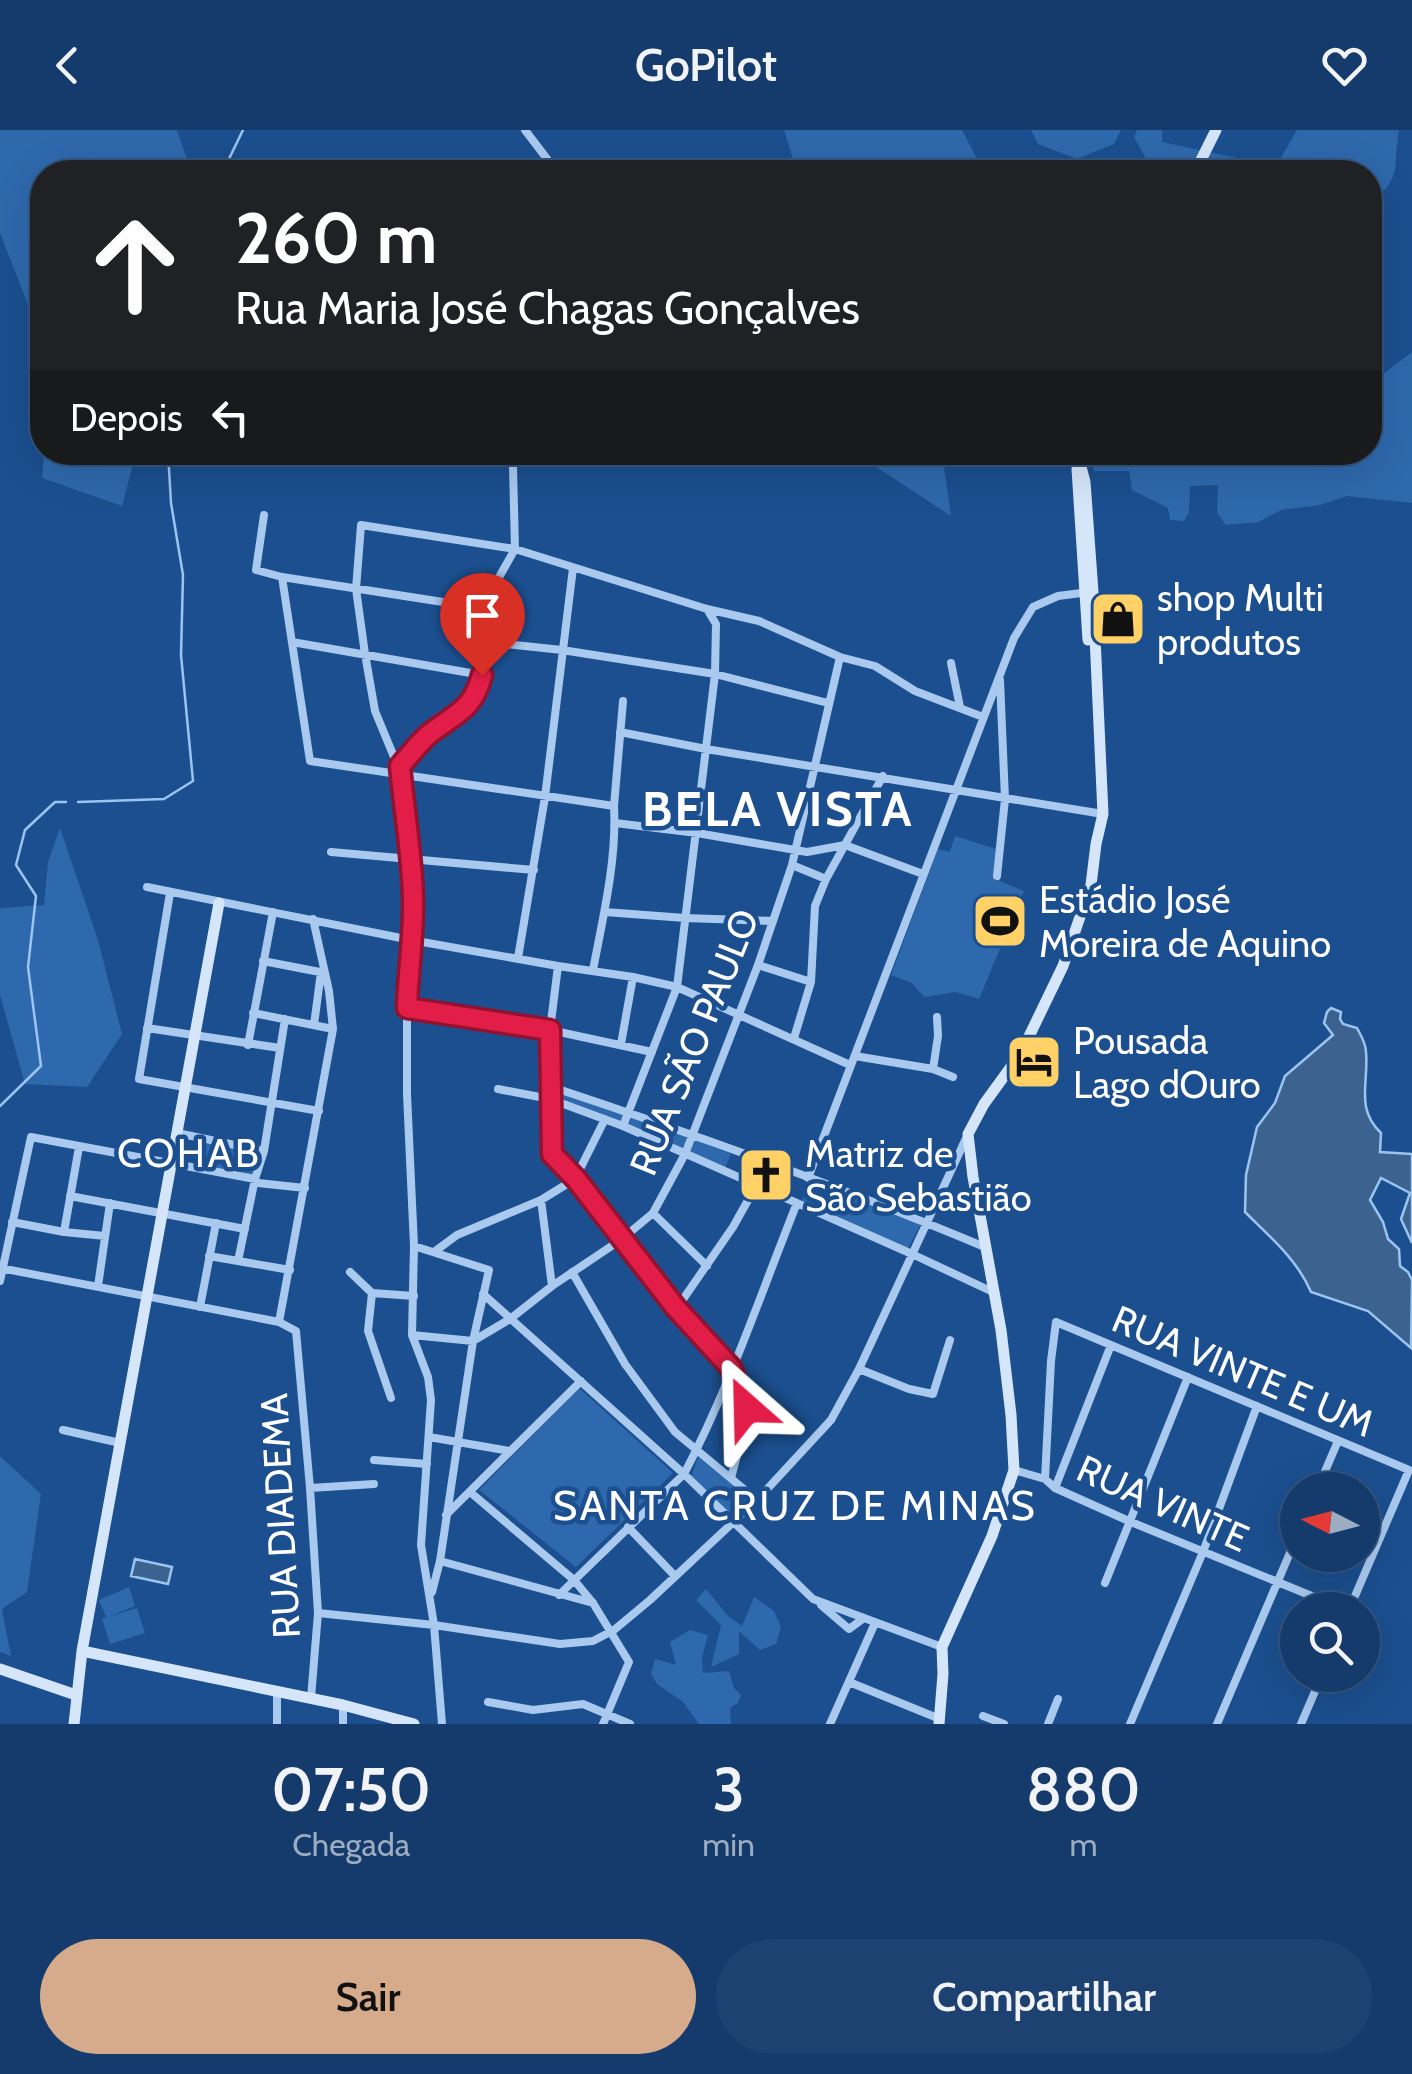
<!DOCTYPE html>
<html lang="pt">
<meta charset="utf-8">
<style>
body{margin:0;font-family:Cabin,sans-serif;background:#1d4271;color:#f1f3f6;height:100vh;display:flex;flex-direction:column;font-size:38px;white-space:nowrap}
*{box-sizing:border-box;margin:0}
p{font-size:32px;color:#9dadc1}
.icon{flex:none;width:55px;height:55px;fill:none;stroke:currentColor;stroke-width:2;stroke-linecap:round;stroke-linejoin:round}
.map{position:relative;height:1594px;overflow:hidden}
.panel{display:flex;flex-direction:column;background:#143b6b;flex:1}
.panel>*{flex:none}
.hud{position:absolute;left:30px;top:30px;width:1352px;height:305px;border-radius:40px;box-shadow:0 10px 40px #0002,0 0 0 2px #33557e;background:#202124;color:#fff;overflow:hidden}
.needle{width:65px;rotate:276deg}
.controls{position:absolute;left:1280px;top:1342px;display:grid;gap:20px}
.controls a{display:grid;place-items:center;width:100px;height:100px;border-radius:50%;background:#143b6b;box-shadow:0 10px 40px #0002,0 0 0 2px #33557e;font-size:50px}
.pin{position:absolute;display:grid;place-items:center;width:85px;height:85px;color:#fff;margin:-102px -42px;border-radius:50% 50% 50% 0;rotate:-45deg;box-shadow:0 0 10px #0007}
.pin .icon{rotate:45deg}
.me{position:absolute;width:110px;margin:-55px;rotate:335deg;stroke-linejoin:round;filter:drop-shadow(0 0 8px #0008)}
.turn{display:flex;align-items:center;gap:35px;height:210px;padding:0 40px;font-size:45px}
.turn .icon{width:130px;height:130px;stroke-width:2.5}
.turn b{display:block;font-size:70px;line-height:85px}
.then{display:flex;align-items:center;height:95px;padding:0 40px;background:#0003;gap:20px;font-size:38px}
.eta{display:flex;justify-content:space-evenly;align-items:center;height:170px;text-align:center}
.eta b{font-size:60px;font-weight:600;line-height:70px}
.button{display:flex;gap:20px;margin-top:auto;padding:20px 40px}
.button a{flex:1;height:115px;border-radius:60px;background:#d6ab8b;color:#111;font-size:40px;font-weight:600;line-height:115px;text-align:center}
.button a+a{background:#1d4271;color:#f1f3f6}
header{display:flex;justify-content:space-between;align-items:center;height:130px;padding:0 40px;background:#143b6b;font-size:45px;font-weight:600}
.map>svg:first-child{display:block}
.green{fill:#2e69ad}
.water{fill:#3c6290;stroke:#9cc4f0;stroke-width:2.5}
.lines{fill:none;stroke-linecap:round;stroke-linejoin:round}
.stream{stroke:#9cc4f0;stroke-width:2.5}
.street{stroke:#a9c9ee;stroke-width:8}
.secondary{stroke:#d6e6fa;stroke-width:11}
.route-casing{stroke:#92132f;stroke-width:25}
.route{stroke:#e11d48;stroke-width:18}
.labels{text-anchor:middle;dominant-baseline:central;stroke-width:9;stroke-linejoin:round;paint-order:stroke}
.poi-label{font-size:38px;fill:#fff;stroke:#1b4f8f;text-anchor:start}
.street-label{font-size:38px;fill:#fff;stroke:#1b4f8f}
.neighbourhood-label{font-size:40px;letter-spacing:2.5px;fill:#fff;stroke:#1b4f8f}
.quarter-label{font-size:42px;letter-spacing:2.5px;fill:#fff;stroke:#1b4f8f}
.district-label{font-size:48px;font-weight:bold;letter-spacing:2.5px;fill:#fff;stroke:#1b4f8f}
</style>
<header><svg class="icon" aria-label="back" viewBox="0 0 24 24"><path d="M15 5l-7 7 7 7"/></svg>GoPilot<svg class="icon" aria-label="heart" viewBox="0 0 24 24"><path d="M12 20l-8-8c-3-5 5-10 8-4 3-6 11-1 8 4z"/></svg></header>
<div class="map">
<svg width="1412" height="1594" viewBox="0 0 1412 1594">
<rect width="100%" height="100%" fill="#1b4f8f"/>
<path class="green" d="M0 0H177L188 32V42H42V210L0 103Z
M784 0H962L984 42H797Z
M1031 0H1121L1114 14 1077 29 1038 14Z
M1137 0H1162V12L1276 36 1297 0H1399C1392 40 1404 45 1370 74V42H1168L1148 32 1134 7Z
M1412 222V373L1347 366 1320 375 1281 380 1258 392 1226 395 1217 383 1218 355 1190 356 1189 382 1184 391 1170 390 1168 378 1132 360 1129 341H1094L1090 323 1370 322V254Z
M44 323H136L122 376 42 348Z
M855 323H942L951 386Z
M60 698 98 810 122 904 87 957 25 954 0 865V778L44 775 48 732Z
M955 706 996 719 995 749 1024 761 979 869 956 862 924 867 912 853 891 845 938 719 950 722Z
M559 961 625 984 621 994 556 970Z
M631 986 687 1007 682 1019 627 996Z
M695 1009 731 1024 725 1038 690 1022Z
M205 1011 258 1020 254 1046 201 1037Z
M810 1052 921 1093 908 1119 802 1071Z
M579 1258 673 1343 576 1437 479 1360Z
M0 1326 41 1364 27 1462 2 1479 11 1526 0 1522Z
M698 1327 750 1368 730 1386 691 1347Z
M129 1457 135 1476 108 1487 137 1478 145 1503 110 1514 102 1489 106 1487 99 1470Z
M706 1459 728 1486 742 1496 754 1467 774 1481 781 1497 776 1514 760 1520 739 1501V1524L711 1537 721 1495 696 1470Z
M690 1500 708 1505 702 1528 703 1543 729 1541 734 1558 741 1565 738 1573 730 1578 731 1594H699L683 1572 657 1554 651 1544 655 1529 676 1535 670 1512Z"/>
<path class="water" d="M1331 878 1341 882 1340 889 1343 894 1357 898C1361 906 1366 913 1366 922 1369 953 1355 978 1381 1003L1380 1022 1412 1024V1113L1401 1089 1410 1063 1381 1048 1370 1070 1383 1092 1388 1109 1399 1119 1400 1136 1408 1142 1412 1150 1411 1218 1368 1181 1311 1162C1297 1129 1269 1106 1245 1082L1246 1045 1257 997 1275 973 1285 946 1333 905 1324 893 1327 882Z
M135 1429 172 1437 168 1454 131 1446Z"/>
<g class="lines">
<path class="stream" d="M235 42 227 33 243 0
M78 672 164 669 193 651 181 525 183 445 171 373 168 322
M0 976 41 936 28 837 36 766 16 735 25 700 55 672H66"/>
<path class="street" d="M525 0 557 42
M264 385 256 440 282 447 310 631 614 676
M515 419 513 336 516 322
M282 447 488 479
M292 512 482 545
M487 512 562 520 715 544 828 573
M951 533 960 577
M620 602 706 619 1103 684
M399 639 375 581 365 524 356 459 361 395 515 419 707 479 759 491 840 527 875 536 915 561 983 587
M615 693 697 703 807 722 845 715 923 744
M331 722 534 740
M792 735 826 749
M997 746 1005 669 1000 550
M147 757 411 810 558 836 633 847 677 857 850 935
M170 763 139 949 319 981
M605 782 685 788 773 791
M518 828 545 667 573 438
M263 831 325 843
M758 835 811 852
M558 836 550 900 551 1024C595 1071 633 1124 673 1174 698 1205 737 1231 746 1273 749 1289 735 1331 731 1348
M593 840C603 787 617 730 614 676L623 571
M407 878 550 900 652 922
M253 883 333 899
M314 895 321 842
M147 898 280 918
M794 908 811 852 815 776 826 749 883 646
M621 914 633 847
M248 915 273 782
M855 926 933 939 953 947
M933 939 938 906 937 887
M549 956C697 1005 844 1058 987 1118
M498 959 550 969 623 996 912 1124 995 1163
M623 996 677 857 715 544 716 494 707 479
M177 1003 264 1021
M808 1048 1014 508 1033 477 1058 466 1089 462
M70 1066 245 1099
M541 1070 552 1156
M653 1083 707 1136
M12 1092 64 1102 105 1106
M64 1102 79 1017
M414 1116 489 1140 473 1211 440 1431 432 1462
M434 1122 457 1105 541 1070 575 1049 605 989
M209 1126 290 1140
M238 1131 255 1049 264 1021 285 889
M0 1138 279 1192 296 1201 310 1358 318 1483 311 1568
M350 1142 372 1163
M572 1142 625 1234 675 1302 757 1370
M0 1151 31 1007 255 1049 258 1053 305 1058
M98 1156 110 1073
M483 1164 684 1344 813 1469 942 1517
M200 1177 216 1093
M677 1178 733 1097 756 1056
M279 1192 333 899 329 861 313 789
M412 1205 473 1211 510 1189 552 1156 622 1109 653 1083 685 1024 758 835 792 735 840 527
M859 1239 909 1259 933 1264 950 1210
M391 1268 368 1201 372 1163 414 1166
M63 1300 120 1313
M429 1307 510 1321
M374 1330 427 1334
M1014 1340 1045 1349 1055 1358 1131 1392 1346 1480
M1045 1349 1051 1231 1056 1192 1409 1340 1349 1480
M310 1358 374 1354
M1055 1358 1111 1215
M1317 1360 1338 1311
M470 1362 574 1450 593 1473 629 1532 603 1594
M446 1385 581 1251
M628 1397 675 1446
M440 1431 593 1473
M1105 1453 1188 1247
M559 1465 684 1344C729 1259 761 1163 797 1073
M821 1475 849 1499 864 1488
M318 1483 434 1495 560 1514 593 1511 614 1500 650 1470 757 1370 831 1290 859 1239 968 1004
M849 1552 940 1589
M488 1572 533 1580 583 1574 630 1594
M983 1586 1004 1594
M277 1594V1562
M343 1594V1575
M442 1594 434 1495 421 1415 431 1270 428 1247 412 1205 414 1116 407 964V878L413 775 412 730 404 682 400 636 425 608 470 574 482 545 487 512 490 463 515 419
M830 1594 875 1493
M1048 1594 1058 1569
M1130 1594 1203 1422 1257 1276
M1217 1594 1298 1404
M1301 1594 1322 1545"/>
<path class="secondary" d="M1195 42 1216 0
M1077 339 1088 510
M82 1521 343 1575 414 1594
M0 1539 76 1565
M74 1594 82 1521 219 773
M939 1594 943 1544 942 1517 992 1406 1014 1340 1011 1285 1001 1200 973 1047 968 1004 984 974 1021 923 1063 836 1091 755 1096 714 1103 684 1093 462 1085 352 1077 322"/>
</g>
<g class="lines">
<g class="route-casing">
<path id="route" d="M482 545C473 581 454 584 428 605 418 614 409 626 400 636 404 680 412 724 413 768 414 805 408 842 407 878L550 900 552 1024 576 1049 676 1178 731 1238 747 1278"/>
</g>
<use href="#route" class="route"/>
</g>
<defs>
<g id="shop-square" transform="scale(2.875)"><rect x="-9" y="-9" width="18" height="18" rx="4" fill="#ffd166" stroke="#1b4f8f"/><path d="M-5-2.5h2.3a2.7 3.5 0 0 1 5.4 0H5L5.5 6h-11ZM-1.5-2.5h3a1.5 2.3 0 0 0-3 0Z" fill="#111"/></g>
<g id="stadium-square" transform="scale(2.875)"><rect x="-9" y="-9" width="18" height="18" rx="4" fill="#ffd166" stroke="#1b4f8f"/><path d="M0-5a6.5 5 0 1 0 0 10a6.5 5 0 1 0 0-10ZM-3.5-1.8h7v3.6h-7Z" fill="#111"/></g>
<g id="hotel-square" transform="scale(2.875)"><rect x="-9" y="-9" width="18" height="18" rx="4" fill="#ffd166" stroke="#1b4f8f"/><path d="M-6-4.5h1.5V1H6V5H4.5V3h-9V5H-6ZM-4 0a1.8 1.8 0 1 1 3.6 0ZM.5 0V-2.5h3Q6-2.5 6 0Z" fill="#111"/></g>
<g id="church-square" transform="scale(2.875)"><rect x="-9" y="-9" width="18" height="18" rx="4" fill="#ffd166" stroke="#1b4f8f"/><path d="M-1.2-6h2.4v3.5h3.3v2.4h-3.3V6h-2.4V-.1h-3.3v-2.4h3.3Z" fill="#111"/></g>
</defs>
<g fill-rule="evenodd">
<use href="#shop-square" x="1118" y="489"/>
<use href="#stadium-square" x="1000" y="791"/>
<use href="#hotel-square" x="1034" y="932"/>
<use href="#church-square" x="766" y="1045"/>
</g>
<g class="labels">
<g class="poi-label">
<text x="1157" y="467">shop Multi<tspan x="1157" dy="44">produtos</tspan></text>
<text x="1039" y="769">Estádio José<tspan x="1039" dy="44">Moreira de Aquino</tspan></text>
<text x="1073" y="910">Pousada<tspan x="1073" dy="44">Lago dOuro</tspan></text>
<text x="805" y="1023">Matriz de<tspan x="805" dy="44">São Sebastião</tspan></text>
</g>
<g class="street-label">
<text transform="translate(694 912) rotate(-68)">RUA SÃO PAULO</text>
<text transform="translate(1243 1241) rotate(23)">RUA VINTE E UM</text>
<text transform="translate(1163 1373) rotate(24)">RUA VINTE</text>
<text transform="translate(280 1386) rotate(-93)">RUA DIADEMA</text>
</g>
<g class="neighbourhood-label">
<text x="189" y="1022">COHAB</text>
</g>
<g class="quarter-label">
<text x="795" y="1375">SANTA CRUZ DE MINAS</text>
</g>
<g class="district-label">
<text x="778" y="679">BELA VISTA</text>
</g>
</g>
</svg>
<div class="controls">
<a><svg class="needle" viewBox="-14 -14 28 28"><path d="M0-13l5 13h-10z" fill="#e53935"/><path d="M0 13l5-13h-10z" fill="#9dadc1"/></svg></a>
<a><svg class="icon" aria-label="search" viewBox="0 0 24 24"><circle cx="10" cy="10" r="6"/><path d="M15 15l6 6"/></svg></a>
</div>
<div class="pin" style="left:482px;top:545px;background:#d93025"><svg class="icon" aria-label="arrive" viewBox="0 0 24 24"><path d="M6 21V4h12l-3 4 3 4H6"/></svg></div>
<svg class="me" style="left:747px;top:1278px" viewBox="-20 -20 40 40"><path d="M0-17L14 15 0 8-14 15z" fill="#e11d48" stroke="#fff" stroke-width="4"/></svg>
<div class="hud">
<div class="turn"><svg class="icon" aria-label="ahead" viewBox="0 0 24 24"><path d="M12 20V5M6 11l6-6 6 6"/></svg><div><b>260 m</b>Rua Maria José Chagas Gonçalves</div></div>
<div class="then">Depois<svg class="icon" aria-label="left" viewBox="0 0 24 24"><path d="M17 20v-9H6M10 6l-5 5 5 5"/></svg></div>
</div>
</div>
<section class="panel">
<div class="eta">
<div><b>07:50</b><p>Chegada</p></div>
<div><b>3</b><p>min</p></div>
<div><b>880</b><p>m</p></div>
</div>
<div class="button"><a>Sair</a><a>Compartilhar</a></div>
</section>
